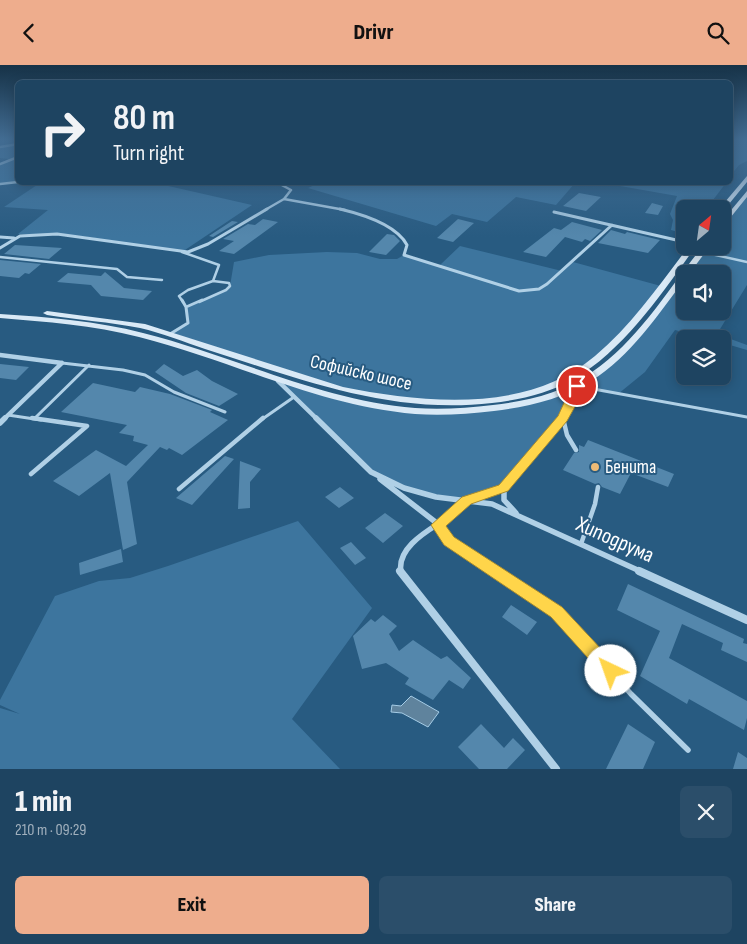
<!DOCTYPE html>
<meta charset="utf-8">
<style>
body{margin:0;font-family:"Sofia Sans Condensed",sans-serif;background:#2b4e6a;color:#f1f3f6;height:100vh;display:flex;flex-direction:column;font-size:19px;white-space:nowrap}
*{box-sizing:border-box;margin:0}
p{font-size:16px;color:#a1b0bd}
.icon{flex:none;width:28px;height:28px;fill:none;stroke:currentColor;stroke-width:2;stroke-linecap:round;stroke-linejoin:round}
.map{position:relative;height:704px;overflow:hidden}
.drawer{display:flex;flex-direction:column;background:#1e4461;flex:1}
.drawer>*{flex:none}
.top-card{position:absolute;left:15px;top:15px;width:718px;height:105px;border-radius:8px;box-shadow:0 2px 12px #0003,0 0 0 1px #3c5c76;background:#1e4461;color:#f1f3f6;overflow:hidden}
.needle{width:32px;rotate:29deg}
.fabs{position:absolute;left:676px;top:135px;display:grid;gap:10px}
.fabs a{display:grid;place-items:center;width:55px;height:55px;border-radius:8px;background:#1e4461;box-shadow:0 2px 12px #0003,0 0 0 1px #3c5c76;font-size:25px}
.pin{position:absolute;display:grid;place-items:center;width:42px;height:42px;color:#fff;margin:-21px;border:2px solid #fff;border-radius:50%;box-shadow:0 1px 5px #0007}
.me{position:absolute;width:55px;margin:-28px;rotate:318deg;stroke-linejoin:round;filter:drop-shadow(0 0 4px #0008)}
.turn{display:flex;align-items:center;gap:18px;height:105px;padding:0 15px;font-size:22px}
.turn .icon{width:65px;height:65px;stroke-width:2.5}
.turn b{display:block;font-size:35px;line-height:42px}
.round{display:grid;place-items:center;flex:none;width:52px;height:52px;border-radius:8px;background:#2b4e6a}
.overview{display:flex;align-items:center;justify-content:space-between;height:85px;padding:0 15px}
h1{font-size:30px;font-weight:800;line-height:38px}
.primary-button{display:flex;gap:10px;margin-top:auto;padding:10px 15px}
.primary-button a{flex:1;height:58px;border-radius:8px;background:#eead8d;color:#111;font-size:20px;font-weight:800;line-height:58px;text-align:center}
.primary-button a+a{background:#2b4e6a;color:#f1f3f6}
header{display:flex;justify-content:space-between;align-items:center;height:65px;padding:0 15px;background:#eead8d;color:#111;font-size:22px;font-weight:800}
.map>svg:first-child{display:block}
.green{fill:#3d759e}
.water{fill:#5f839d;stroke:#a5cce6}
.building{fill:#5487ac}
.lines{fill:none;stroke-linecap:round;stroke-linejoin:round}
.service-far3{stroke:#b0d0e6;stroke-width:2.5}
.service-far2{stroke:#b0d0e6;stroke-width:3}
.service-far1{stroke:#b0d0e6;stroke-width:4.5}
.service{stroke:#b0d0e6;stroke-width:5.5}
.minor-far4{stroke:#b0d0e6;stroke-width:2.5}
.minor-far3{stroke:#b0d0e6;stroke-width:3}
.minor-far2{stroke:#b0d0e6;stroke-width:4.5}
.minor-far1{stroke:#b0d0e6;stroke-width:5.5}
.minor{stroke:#b0d0e6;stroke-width:8}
.secondary{fill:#d9e9f6;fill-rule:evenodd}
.route{fill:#ffd54a;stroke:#a68a30}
.poi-dot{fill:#eebb76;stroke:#285b81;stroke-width:2}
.labels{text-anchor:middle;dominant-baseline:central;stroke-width:4;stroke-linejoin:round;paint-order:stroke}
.street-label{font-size:19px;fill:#fff;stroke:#285b81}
.poi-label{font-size:19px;fill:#fff;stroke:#285b81;text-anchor:start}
.near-street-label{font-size:22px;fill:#fff;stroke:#285b81}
</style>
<header><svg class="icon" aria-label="back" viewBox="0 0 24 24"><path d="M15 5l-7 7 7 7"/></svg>Drivr<svg class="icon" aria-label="search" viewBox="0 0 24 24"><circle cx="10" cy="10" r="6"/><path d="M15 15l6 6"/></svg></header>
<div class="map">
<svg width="747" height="704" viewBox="0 0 747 704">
<rect width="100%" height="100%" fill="#285b81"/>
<path class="green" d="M731 74H747V96L739 100 730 111Z
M17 79V117L0 118V99L9 94 0 93V82Z
M40 118H170L164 120 252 140 182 187 82 171 18 169 48 145 4 142Z
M319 118H575L556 140 516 132 487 157 452 149 436 161 308 123Z
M603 118H726L706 144H685V169L671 165 673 155 670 149 677 131Z
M747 128V220L717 269 747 280V285L723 278 722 274H708L675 265 645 307 618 329 577 321 572 338 563 353 504 423 466 436 404 423 371 407 278 316 356 338 454 347 530 337 577 321 610 299 685 209V246H722V209H685L707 181H722L723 161Z
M460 181 562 206 573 197 661 221 618 272 580 306 531 327 491 335 446 338 373 332 170 269 187 258 186 242 226 225 230 221 234 197 269 190 327 187 357 188 380 194H397L404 190 439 201Z
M298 456 372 543 292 654 340 704H0V643L20 649 0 640V635L55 531 99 516 130 513 168 501Z"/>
<path class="water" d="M411 631 439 647 428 662 402 648 391 647 392 640 401 641Z"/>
<path class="building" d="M579 128 601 132 586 146 563 141Z
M652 138 663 141 658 150 645 148Z
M263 154 278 157 234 189 219 186 234 176 223 174 248 159 255 160Z
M458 154 474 158 453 177 437 173Z
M232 156 238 157 213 172 209 171Z
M572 157 602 165 590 176 585 174 582 177 565 172 546 192 523 187 554 163 561 165Z
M611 165 625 169 627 167 660 175 648 188 598 178Z
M387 169 394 170 400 176 386 190 369 187Z
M15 180 62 183 49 194 4 189Z
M0 195 41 199 29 209 25 208 19 213 0 211Z
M105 207 124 223 152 226 143 235 101 231 91 220 57 217 68 208 101 211Z
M0 299 29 302 16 315 0 313Z
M164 299 183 311 197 305 212 316 238 329 219 341 186 328 155 307Z
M93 318 135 327 140 322 170 329 212 345 210 347 228 355 182 390 169 383 167 385 160 382 127 417 137 479 123 485 110 408 79 431 53 416 96 385 126 401 148 380 133 376 134 371 119 368 127 360 61 347Z
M588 375 674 409 668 422 631 408 620 429 602 422 599 418 595 419 563 405 574 388 579 387V380L584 382Z
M225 391 234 394 192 440 176 433Z
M240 396 261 404 250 417V443L238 444Z
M340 422 354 433 339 443 325 432Z
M385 448 403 461 383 478 365 463Z
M351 477 366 493 355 500 340 483Z
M121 484 123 497 80 510 79 498Z
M628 519 744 574 743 578 747 579V597L721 585 723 578 682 559 669 593 747 636V653L744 665 689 634 687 639 640 611 660 566 617 545Z
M511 540 537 557 527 570 502 552Z
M383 550 397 561 389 569 399 586 413 575 441 594 447 591 471 613 463 624 449 615 433 635 405 619 409 613 386 598 362 604 353 571 371 554 375 557Z
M481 659 504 683 513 673 525 685 507 704H479L458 682Z
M628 659 655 677 643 704H606Z
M738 687 747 693V704H733Z"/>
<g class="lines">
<path class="service-far3" d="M182 187 219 200 213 216 188 225 179 231 183 237
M702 187 747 197
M0 192 117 204 127 212 162 215
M199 237 226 225 230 221 229 218 213 216"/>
<path class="service-far2" d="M186 242 202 235
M170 269 188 258 186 242 182 235
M62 298 123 305 145 310 174 327 225 347
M577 321 747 352
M8 350 41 355
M34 354 89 300
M261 355 294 332"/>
<path class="service-far1" d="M563 353 567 370 576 385
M31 409 87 361 32 353
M179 424 263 353
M438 459 449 476 497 507
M581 479 595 439 598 422"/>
<path class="service" d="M495 506 557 547 631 629 688 685"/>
<path class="minor-far4" d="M0 82 18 79
M0 99 18 92
M0 119 18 117
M284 134 345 145
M265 145 284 134 291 125 278 118"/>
<path class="minor-far3" d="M340 144C361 149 396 159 407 180L404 190 519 226 539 224 547 219 612 160
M554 147 685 177
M0 172 14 173
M0 183 20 171 57 169 188 187 208 179 267 144"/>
<path class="minor-far2" d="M0 290 62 298
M278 316 318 355
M3 355 62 298
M562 355 572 338 577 321"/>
<path class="minor-far1" d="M316 353 371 407 404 423 436 432 492 439 642 507
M0 358 5 353
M380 414 438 459 466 436 504 423 563 353
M504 423V435L516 448
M401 507C397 485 422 469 438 459"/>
<path class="minor" d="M400 506 556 704
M639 506 747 555"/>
<path class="secondary" d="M747 111V117L724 145 719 144Z
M747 126V132L722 163V156Z
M689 181H696C663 227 624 285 574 314 550 328 519 335 492 338 390 350 300 314 205 284 184 277 162 268 140 263 110 257 78 255 47 250L43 248 47 246 145 259 343 322C424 338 527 349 595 291 632 260 660 219 689 181Z
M703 181H710L689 209H685V214C657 251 631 291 591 316 562 334 527 342 494 346 468 349 441 351 415 349 318 341 231 295 139 272 93 260 46 257 0 253V249C48 252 97 256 143 268 234 291 320 335 415 343 441 345 467 343 493 340 528 336 563 328 592 307 639 275 668 224 703 181Z"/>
</g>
<linearGradient id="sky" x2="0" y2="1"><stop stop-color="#163247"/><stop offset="0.43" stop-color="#426c92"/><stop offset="1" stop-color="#426c92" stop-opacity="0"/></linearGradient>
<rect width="747" height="172" fill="url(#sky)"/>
<path class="route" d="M573 318H581L582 321 577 338 567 356 508 426 471 439 446 461 454 472 562 542 617 601 619 606 617 612 611 615 605 612 551 552 444 480 431 460 462 432 499 420 558 351Z"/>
<circle class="poi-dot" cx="595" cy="402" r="5"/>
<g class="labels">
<g class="street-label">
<text transform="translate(361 308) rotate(13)">Софийско шосе</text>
</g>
<g class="poi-label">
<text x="605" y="402">Бенита</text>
</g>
<g class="near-street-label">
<text transform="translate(615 475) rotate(24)">Хиподрума</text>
</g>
</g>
</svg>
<div class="fabs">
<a><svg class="needle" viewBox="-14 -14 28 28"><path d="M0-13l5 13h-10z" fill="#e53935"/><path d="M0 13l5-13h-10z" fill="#a1b0bd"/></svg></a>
<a><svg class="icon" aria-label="sound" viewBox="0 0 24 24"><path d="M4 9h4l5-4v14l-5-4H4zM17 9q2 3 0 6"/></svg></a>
<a><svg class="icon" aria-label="layers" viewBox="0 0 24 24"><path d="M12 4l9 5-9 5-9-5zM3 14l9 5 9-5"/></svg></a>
</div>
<div class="pin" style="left:577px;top:321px;background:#d93025"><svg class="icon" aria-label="arrive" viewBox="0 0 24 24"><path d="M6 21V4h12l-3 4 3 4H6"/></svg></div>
<svg class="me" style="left:611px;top:606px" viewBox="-20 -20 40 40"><circle r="19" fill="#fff"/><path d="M0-13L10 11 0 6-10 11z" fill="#ffd54a"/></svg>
<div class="top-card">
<div class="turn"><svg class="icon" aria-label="right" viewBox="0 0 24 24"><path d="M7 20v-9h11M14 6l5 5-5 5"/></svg><div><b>80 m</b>Turn right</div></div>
</div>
</div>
<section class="drawer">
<div class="overview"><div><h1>1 min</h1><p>210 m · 09:29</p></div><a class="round"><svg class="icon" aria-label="close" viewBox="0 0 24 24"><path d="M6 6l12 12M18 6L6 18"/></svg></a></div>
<div class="primary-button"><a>Exit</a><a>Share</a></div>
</section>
